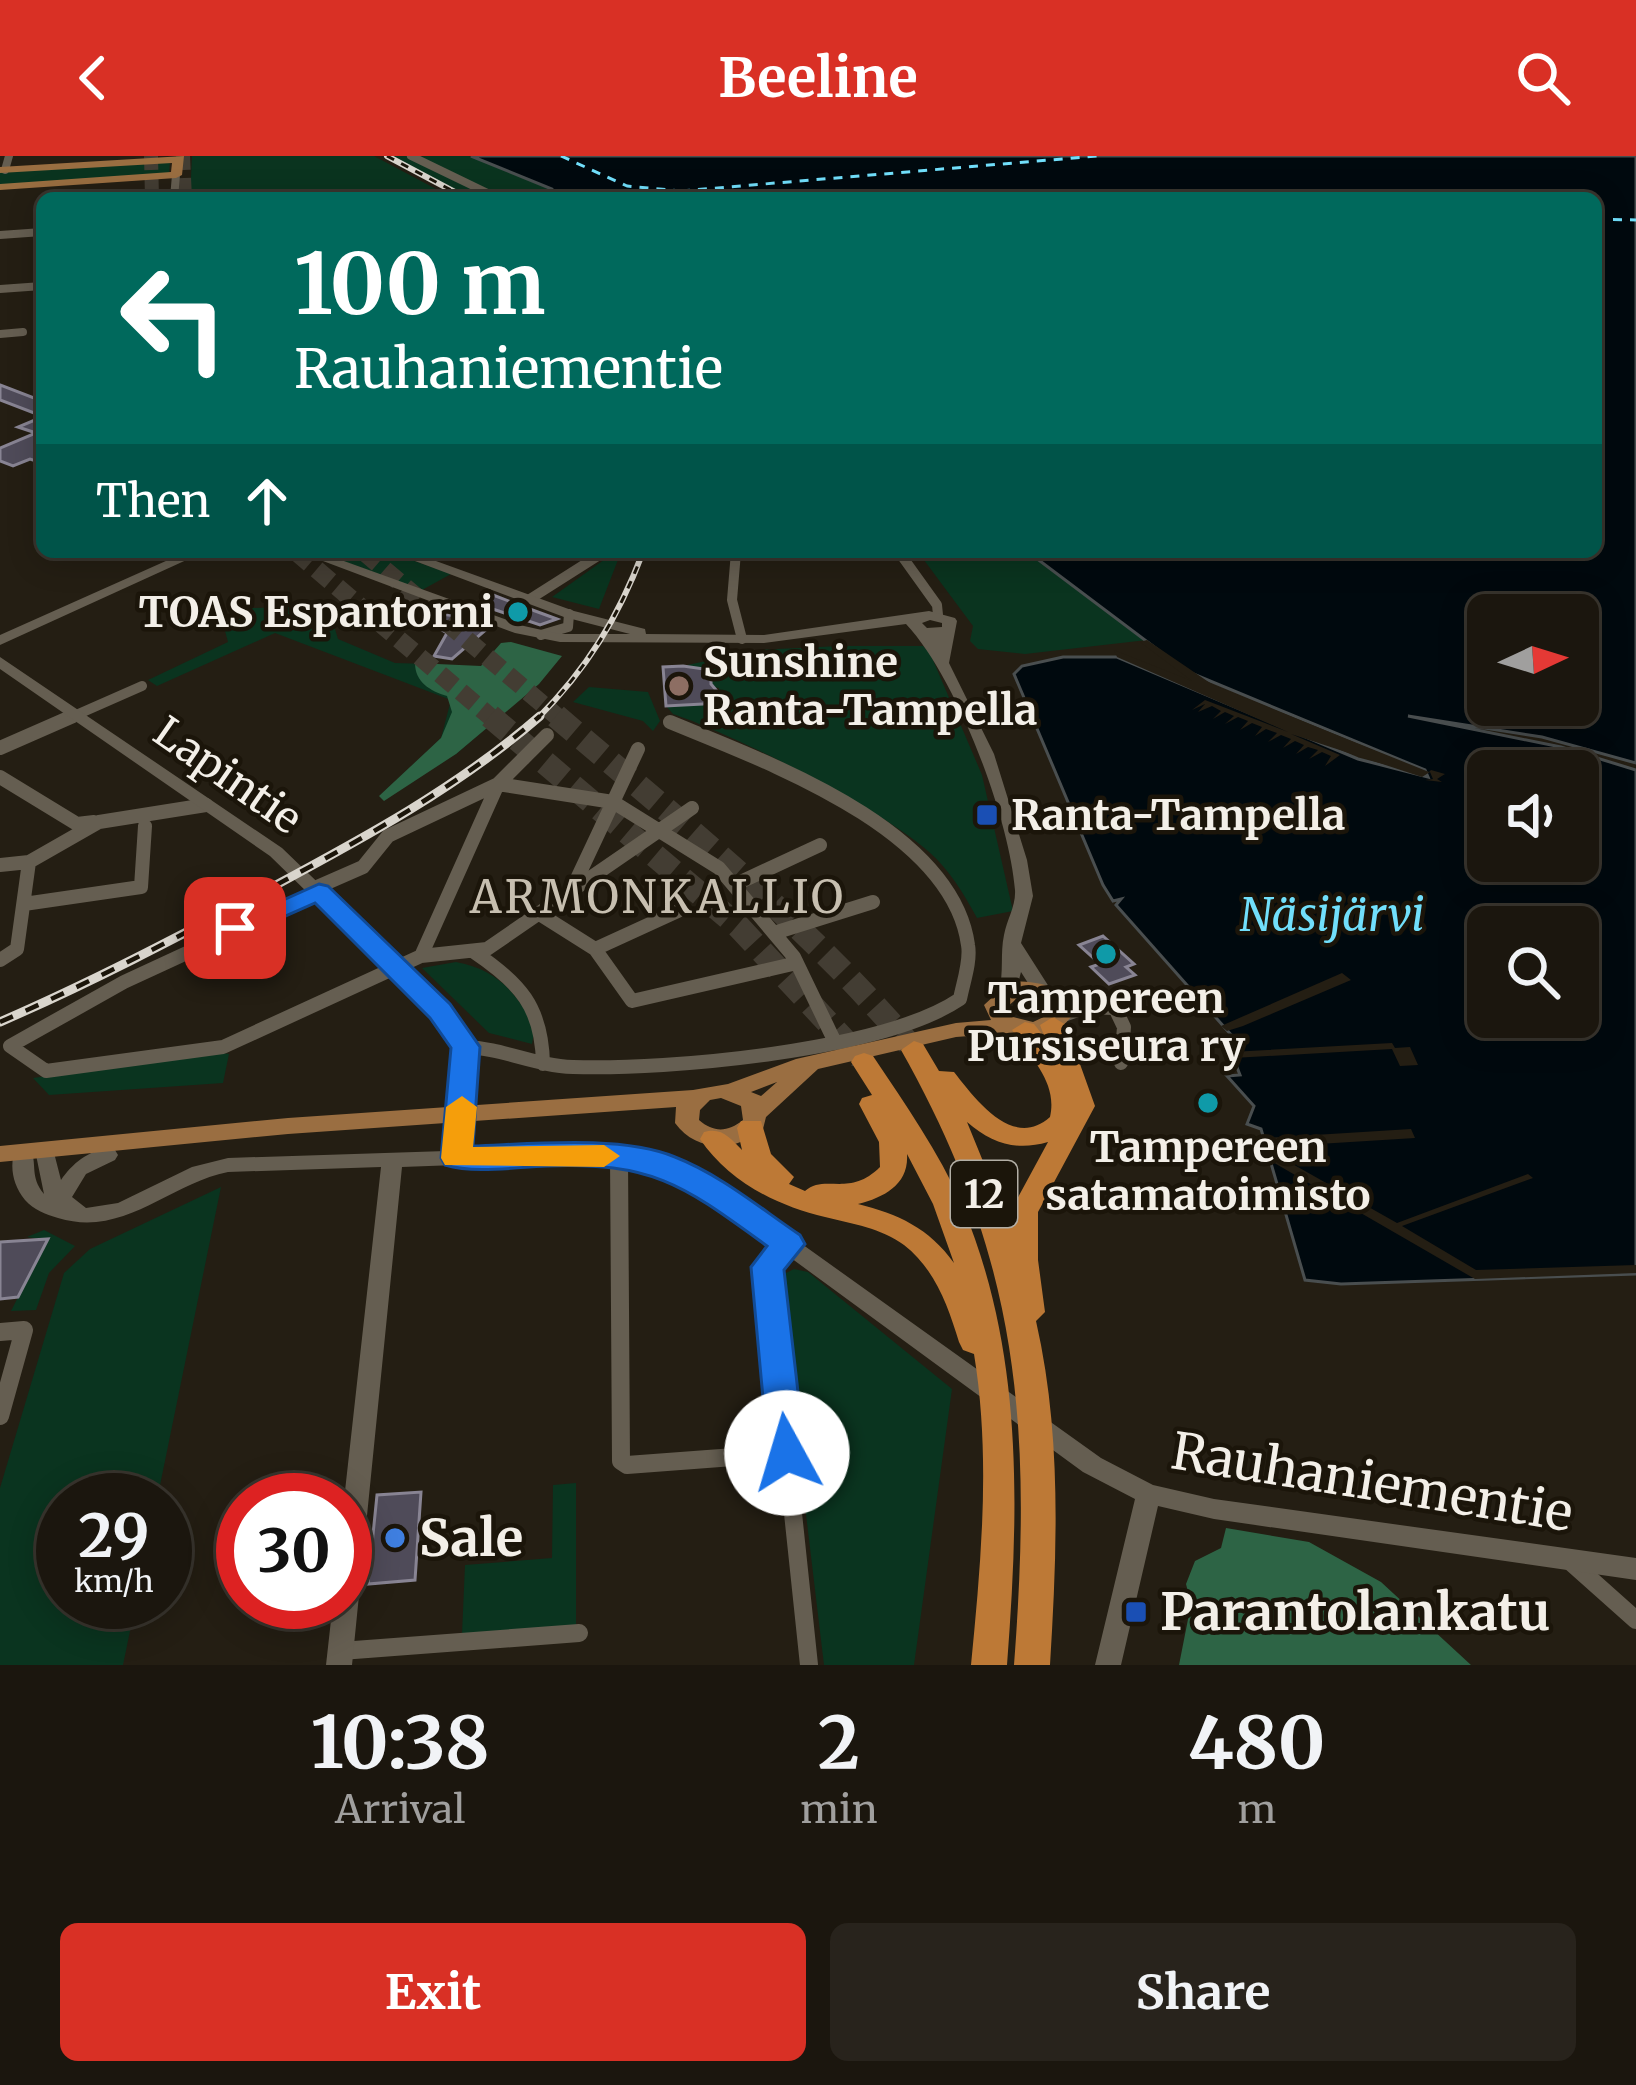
<!DOCTYPE html>
<meta charset="utf-8">
<style>
body{margin:0;font-family:Merriweather,serif;background:#28231c;color:#f1f3f6;height:100vh;display:flex;flex-direction:column;font-size:45px;white-space:nowrap}
*{box-sizing:border-box;margin:0}
p{font-size:39px;color:#a09f9e}
.icon{flex:none;width:66px;height:66px;fill:none;stroke:currentColor;stroke-width:2;stroke-linecap:round;stroke-linejoin:round}
.map{position:relative;height:1509px;overflow:hidden}
.side{display:flex;flex-direction:column;background:#1b160e;flex:1}
.side>*{flex:none}
.guide{position:absolute;left:36px;top:36px;width:1566px;height:366px;border-radius:18px;box-shadow:0 6px 30px #0003,0 0 0 3px #39352e;background:#00695c;color:#fff;overflow:hidden}
.needle{width:78px;rotate:86deg}
.fabs{position:absolute;left:1467px;top:438px;display:grid;gap:24px}
.fabs a{display:grid;place-items:center;width:132px;height:132px;border-radius:18px;background:#1b160e;box-shadow:0 6px 30px #0003,0 0 0 3px #39352e;font-size:60px}
.speed{position:absolute;left:36px;top:1317px;display:flex;gap:24px;font-size:60px;font-weight:700;text-align:center}
.speed>*{display:grid;place-content:center;width:156px;height:156px;border-radius:50%;background:#1b160e;box-shadow:0 6px 30px #0003,0 0 0 3px #39352e;line-height:1}
.speed small{font-size:30px;font-weight:400}
.speed .limit{border:18px solid #d22;background:#fff;color:#111}
.pin{position:absolute;display:grid;place-items:center;width:102px;height:102px;color:#fff;margin:-51px;border-radius:24px;box-shadow:0 6px 18px #0006}
.me{position:absolute;width:132px;margin:-66px;rotate:354deg;stroke-linejoin:round;filter:drop-shadow(0 0 9px #0008)}
.turn{display:flex;align-items:center;gap:42px;height:252px;padding:0 60px;font-size:54px}
.turn .icon{width:156px;height:156px;stroke-width:2.5}
.turn b{display:block;font-size:84px;line-height:102px}
.then{display:flex;align-items:center;height:114px;padding:0 60px;background:#0003;gap:24px;font-size:45px}
.eta{display:flex;justify-content:space-evenly;align-items:center;height:204px;text-align:center}
.eta b{font-size:72px;font-weight:700;line-height:84px}
.cta{display:flex;gap:24px;margin-top:auto;padding:24px 60px}
.cta a{flex:1;height:138px;border-radius:18px;background:#d93025;color:#fff;font-size:48px;font-weight:700;line-height:138px;text-align:center}
.cta a+a{background:#28231c;color:#f1f3f6}
header{display:flex;justify-content:space-between;align-items:center;height:156px;padding:0 60px;background:#d93025;color:#fff;font-size:54px;font-weight:700}
.map>svg:first-child{display:block}
.green{fill:#0a341f}
.forest{fill:#2d6445}
.water{fill:#00090e;stroke:#494e4f;stroke-width:3;fill-rule:evenodd}
.pier{fill:#241e13}
.lines{fill:none;stroke-linecap:round;stroke-linejoin:round}
.ferry{stroke:#71dffb;stroke-width:3;stroke-dasharray:9 8;stroke-linecap:butt}
.building{fill:#4f4b59;stroke:#888493;stroke-width:3}
.highway-tunnel-far2{stroke:#433d33;stroke-width:14;stroke-dasharray:14 8;stroke-linecap:butt}
.highway-tunnel-far1{stroke:#433d33;stroke-width:18;stroke-dasharray:18 9;stroke-linecap:butt}
.highway-tunnel{stroke:#433d33;stroke-width:24;stroke-dasharray:24 12;stroke-linecap:butt}
.street-far3{stroke:#655e51;stroke-width:8}
.street-far2{stroke:#655e51;stroke-width:10}
.street-far1{stroke:#655e51;stroke-width:14}
.street{stroke:#655e51;stroke-width:18}
.secondary{fill:#655e51;fill-rule:evenodd}
.primary{fill:#9a6e41;fill-rule:evenodd}
.highway{fill:#bd7936;fill-rule:evenodd}
.rail-far1-casing{stroke:#d9d5cd;stroke-width:6}
.rail-casing{stroke:#d9d5cd;stroke-width:9}
.rail-far1{stroke:#1b150a;stroke-width:3;stroke-dasharray:8;stroke-linecap:butt}
.rail{stroke:#1b150a;stroke-width:4.5;stroke-dasharray:14;stroke-linecap:butt}
.route{fill:#1a73e8;stroke:#114b97;stroke-width:3}
.slow{fill:#f59e0b}
.culture-dot{fill:#0f9aa8;stroke:#1b150a;stroke-width:4.5}
.education-dot{fill:#8d6e63;stroke:#1b150a;stroke-width:4.5}
.transit-dot{fill:#1a4fb4;stroke:#1b150a;stroke-width:4.5}
.shop-dot{fill:#3f7fe0;stroke:#1b150a;stroke-width:4.5}
.labels{text-anchor:middle;dominant-baseline:central;stroke-width:9;stroke-linejoin:round;paint-order:stroke}
.shield{fill:#1b150a;stroke:#b2aea5;stroke-width:3}
.shield-label{font-size:39px;font-weight:bold;fill:#f3efe8}
.poi-label{font-size:42px;font-weight:bold;fill:#f3efe8;stroke:#1b150a;text-anchor:start}
.street-label{font-size:42px;fill:#f3efe8;stroke:#1b150a}
.neighbourhood-label{font-size:45px;letter-spacing:3px;fill:#c7bfb0;stroke:#1b150a}
.water-label{font-size:45px;font-style:italic;fill:#71dffb;stroke:#1b150a}
.near-street-label{font-size:51px;fill:#f3efe8;stroke:#1b150a}
.near-poi-label{font-size:51px;font-weight:bold;fill:#f3efe8;stroke:#1b150a;text-anchor:start}
</style>
<header><svg class="icon" aria-label="back" viewBox="0 0 24 24"><path d="M15 5l-7 7 7 7"/></svg>Beeline<svg class="icon" aria-label="search" viewBox="0 0 24 24"><circle cx="10" cy="10" r="6"/><path d="M15 15l6 6"/></svg></header>
<div class="map">
<svg width="1636" height="1509" viewBox="0 0 1636 1509">
<rect width="100%" height="100%" fill="#241e13"/>
<path class="green" d="M192 0H374L453 42H190Z
M391 0H469L552 33 556 39 470 42Z
M170 5 169 18 0 29V16Z
M318 396H389L451 418 422 434Z
M615 396H621L599 453 552 441Z
M918 396H1029L1147 484 1025 498 978 493 970 485 973 470Z
M292 451 334 470 338 483 395 507 428 508 478 579 456 598 407 617 441 582 451 544 275 477 157 530 148 524 228 486 222 464 251 452Z
M840 490H923L930 497 982 619 1013 755 977 762C964 738 949 713 928 695 879 652 736 579 673 558L666 550 702 548 719 541V532L707 530 709 513 683 510 715 503 716 496Z
M589 531 648 536 660 565 653 575 643 565 573 546Z
M456 806C498 814 514 835 535 870L532 888 489 877 422 812Z
M216 896 229 898 223 927 49 939 33 922Z
M221 1031 157 1344H63V1446H136L123 1509H0V1332L64 1117 90 1093Z
M44 1074 75 1090 49 1117 36 1154 11 1155 47 1084 27 1081Z
M794 1113 808 1116 952 1233 914 1509H824L779 1132 782 1119Z
M576 1327V1469L462 1478 465 1409 552 1402 553 1329Z"/>
<path class="forest" d="M511 486 562 500 539 528 456 598 384 645 379 640 441 582 452 556 447 540C430 535 415 526 415 507L481 510 501 487Z
M1226 1372 1309 1386 1381 1426 1471 1509H1179L1191 1448 1186 1428 1195 1405 1221 1392Z"/>
<path class="water" d="M471 0H1636V607L1542 581 1408 560 1561 591 1636 614V1118L1341 1128 1305 1124 1261 973 1247 968 1254 950 1227 920 1240 919 1231 896 1241 890 1116 749 1121 743 1113 745 1103 729 1014 518 1022 510 1063 501H1117L1358 603 1428 621 1425 614 1186 515 1028 396H1596V42H553L552 33ZM1488 459H1578V549H1488ZM1488 615H1578V705H1488ZM1488 771H1578V861H1488Z"/>
<path class="pier" d="M1147 484 1213 529 1429 616 1431 614 1445 618 1437 623 1442 626 1425 624 1433 623 1430 616 1422 621 1291 578 1340 599 1325 610 1331 600 1322 596 1309 603 1318 594 1308 591 1296 598 1304 589 1295 585 1283 592 1291 583 1281 579 1268 586 1277 577 1266 573 1255 580 1262 571 1252 567 1240 574 1248 565 1238 561 1225 568 1234 560 1225 556 1213 563 1221 555 1212 550 1198 556 1205 548 1192 554 1205 544 1288 576 1117 501 1114 494 1192 525 1140 486Z
M1342 817 1351 824 1243 870 1227 875 1221 870Z
M1392 887 1395 892 1410 891 1418 909 1400 910 1392 893 1233 902 1231 896Z
M1411 973 1415 982 1268 991 1264 982Z
M1266 993 1397 1067 1528 1018 1533 1022 1402 1070 1476 1114 1636 1109V1117L1475 1123 1269 1004Z"/>
<g class="lines">
<path class="ferry" d="M561 0 627 30 680 35
M681 35 1097 0
M701 36 903 42
M1596 63 1636 64"/>
</g>
<path class="building" d="M0 229 42 245V260L0 244Z
M42 261V307L30 303 13 310 0 305V292L36 277 18 271Z
M493 439 527 452 557 463 540 469 478 448Z
M439 458 458 460 488 472 452 503 434 500 447 477 426 465Z
M683 510 711 514V528L721 540 703 548 666 550 663 511Z
M1103 780 1134 808 1126 811 1135 819 1109 828 1091 811 1100 808 1079 789Z
M48 1083 18 1141 0 1143V1086Z
M421 1336 415 1424 368 1428 377 1339Z"/>
<g class="lines">
<path class="highway-tunnel-far2" d="M151 0 152 42
M183 0 185 42"/>
<path class="highway-tunnel-far1" d="M296 396 493 563
M364 396 560 563"/>
<path class="highway-tunnel" d="M490 560 738 770 861 902
M556 560C679 665 804 765 909 888"/>
<path class="street-far3" d="M411 0 498 42
M5 14 9 0
M174 42 176 19
M0 79 42 76
M0 133 42 130
M0 178 23 176"/>
<path class="street-far2" d="M736 396 732 444 742 483
M899 396 937 449 938 459
M530 443 604 396
M541 479 568 471 569 458
M67 563 142 530"/>
<path class="street-far1" d="M0 592 73 560
M0 621 77 668 94 666
M0 709 29 706 99 666 206 649
M575 727 638 593
M734 729 820 689
M315 732 363 711 388 680 498 628 613 646 719 712 794 801 833 882
M319 736 124 826 10 890 46 915 223 891 421 800 487 793 692 652
M24 748 141 731 145 670
M538 757 595 793 632 845 797 807
M774 777 873 746
M595 793 678 755
M474 796C520 827 542 851 543 908
M421 800 498 628 547 579
M0 804 17 793 29 706
M1055 841H1091L1114 850 1124 871 1121 907
M1061 860 1086 851 1113 852
M465 891C502 892 536 910 573 911 669 914 883 895 960 843 963 827 971 805 968 789 952 672 764 605 670 566"/>
<path class="street" d="M619 1001 621 1305 627 1309 787 1297
M789 1088 767 1111 809 1509
M0 1176 24 1174 0 1260
M1572 1407 1636 1464
M341 1495 579 1477"/>
<path class="secondary" d="M186 396H204L0 489V479Z
M299 396H319L524 470 560 478H630L564 461 391 396H411L574 455 645 473 646 478 764 479 929 455 955 462 957 465 949 507 994 598 1027 704 1033 740 1021 787 1051 834 1042 840 1035 838 1021 816 1015 839H1001L999 835C1004 816 1000 798 1004 779 1007 763 1016 750 1015 734 1009 660 956 521 906 468L764 487 560 486 515 477ZM930 464 942 467V471L927 472 922 467Z
M0 501 282 692 447 851 475 891 467 994 565 991 662 1000 704 1018 1101 1302 1153 1329 1214 1343 1636 1402V1424L1214 1363 1158 1350 1121 1509H1095L1135 1343 1083 1316 690 1028 659 1014 565 1005 402 1011 352 1509H326L333 1446H345L344 1344 381 1011 228 1016C168 1028 124 1082 58 1062 45 1058 34 1054 25 1044 12 1028 9 1009 16 991H30C38 1008 29 1020 44 1038L35 994 38 989H52L61 1024C73 1006 93 990 115 994L118 999 115 1004 86 1018 72 1041 86 1052 118 1047 192 1011 228 1002 446 995 455 891 433 859 270 700 0 513Z"/>
<path class="primary" d="M184 0 182 19 176 22 0 34V28L171 16 172 7 0 17V11Z
M1016 825C1043 827 1068 829 1072 860L1061 872 1033 881 1009 877 956 881 818 913 766 961 763 973C736 996 697 997 675 967L676 951 288 978 0 1006V990L288 962 693 934 728 928 796 903 956 867 991 864 984 849 1008 827ZM1021 839 1036 841 1048 849 1050 858 1033 866 1013 861 1007 851ZM777 926 761 940 751 936ZM721 942 741 950 743 964C728 976 714 977 699 964L700 954 710 944Z"/>
<path class="highway" d="M1053 861 1066 869 1095 950 1038 1056V1104L1045 1156 1036 1165C1062 1279 1057 1394 1050 1509H1014C1032 1272 1021 1106 901 894L914 885 923 888 939 915 954 916C976 944 1013 994 1050 961 1058 926 1030 901 1012 874L1025 866 1034 868 1045 882 1040 869ZM967 966C992 988 1017 995 1048 986L1010 1056 1009 1069Z
M864 897 873 900C905 948 939 996 962 1049 1024 1197 1019 1352 1007 1509H971C981 1406 991 1301 974 1198L963 1194 959 1186C948 1150 935 1113 904 1089 881 1072 853 1068 825 1061 777 1050 728 1025 700 983L704 976C722 971 730 982 742 994L737 972 741 965H761L771 998 794 1021 789 1028 805 1035C825 1017 849 1042 880 1011L879 986 859 948 862 942 872 939 851 906 855 900ZM907 998 933 1048 954 1107C929 1072 898 1058 858 1048 885 1041 909 1028 907 998Z"/>
<g class="rail-far1-casing">
<path id="rail-far1" d="M387 0 466 42
M537 563C587 513 618 462 643 396"/>
</g>
<g class="rail-casing">
<path id="rail" d="M0 866C90 827 176 782 263 736 360 684 456 633 540 560"/>
</g>
<use href="#rail-far1" class="rail-far1"/>
<use href="#rail" class="rail"/>
</g>
<path class="route" d="M319 728 328 730 450 848 480 891 473 990C532 988 621 979 675 1001 721 1019 760 1052 800 1079L805 1088 784 1114 805 1297 800 1307 787 1311 774 1307 768 1297 751 1111 767 1090C684 1030 655 1006 547 1010 515 1011 476 1018 445 1009L441 1002 451 892 430 862 315 747 245 778H225L221 772Z"/>
<path class="slow" d="M462 940 477 951 473 991 604 989 620 1000 604 1011 445 1009 441 1002 446 951Z"/>
<g class="culture-dot">
<circle cx="518" cy="456" r="12"/>
<circle cx="1106" cy="798" r="12"/>
<circle cx="1208" cy="947" r="12"/>
</g>
<circle class="education-dot" cx="679" cy="530" r="12"/>
<g class="transit-dot">
<rect x="975" y="647" width="24" height="24" rx="6"/>
<rect x="1124" y="1444" width="24" height="24" rx="6"/>
</g>
<circle class="shop-dot" cx="395" cy="1382" r="12"/>
<g class="labels">
<rect class="shield" x="951" y="1005" width="66" height="66" rx="9"/>
<g class="shield-label">
<text x="984" y="1038">12</text>
</g>
<g class="poi-label">
<text x="494" y="456" text-anchor="end">TOAS Espantorni</text>
<text x="703" y="506">Sunshine<tspan x="703" dy="48">Ranta-Tampella</tspan></text>
<text x="1011" y="659">Ranta-Tampella</text>
<text x="1106" y="842" text-anchor="middle">Tampereen<tspan x="1106" dy="48">Pursiseura ry</tspan></text>
<text x="1208" y="991" text-anchor="middle">Tampereen<tspan x="1208" dy="48">satamatoimisto</tspan></text>
</g>
<g class="street-label">
<text transform="translate(228 619) rotate(35)">Lapintie</text>
</g>
<g class="neighbourhood-label">
<text x="658" y="741">ARMONKALLIO</text>
</g>
<g class="water-label">
<text x="1332" y="759">Näsijärvi</text>
</g>
<g class="near-street-label">
<text transform="translate(1372 1326) rotate(9)">Rauhaniementie</text>
</g>
<g class="near-poi-label">
<text x="419" y="1382">Sale</text>
<text x="1160" y="1456">Parantolankatu</text>
</g>
</g>
</svg>
<div class="fabs">
<a><svg class="needle" viewBox="-14 -14 28 28"><path d="M0-13l5 13h-10z" fill="#e53935"/><path d="M0 13l5-13h-10z" fill="#a09f9e"/></svg></a>
<a><svg class="icon" aria-label="sound" viewBox="0 0 24 24"><path d="M4 9h4l5-4v14l-5-4H4zM17 9q2 3 0 6"/></svg></a>
<a><svg class="icon" aria-label="search" viewBox="0 0 24 24"><circle cx="10" cy="10" r="6"/><path d="M15 15l6 6"/></svg></a>
</div>
<div class="speed"><div>29<small>km/h</small></div><div class="limit">30</div></div>
<div class="pin" style="left:235px;top:772px;background:#d93025"><svg class="icon" aria-label="arrive" viewBox="0 0 24 24"><path d="M6 21V4h12l-3 4 3 4H6"/></svg></div>
<svg class="me" style="left:787px;top:1297px" viewBox="-20 -20 40 40"><circle r="19" fill="#fff"/><path d="M0-13L10 11 0 6-10 11z" fill="#1a73e8"/></svg>
<div class="guide">
<div class="turn"><svg class="icon" aria-label="left" viewBox="0 0 24 24"><path d="M17 20v-9H6M10 6l-5 5 5 5"/></svg><div><b>100 m</b>Rauhaniementie</div></div>
<div class="then">Then<svg class="icon" aria-label="ahead" viewBox="0 0 24 24"><path d="M12 20V5M6 11l6-6 6 6"/></svg></div>
</div>
</div>
<section class="side">
<div class="eta">
<div><b>10:38</b><p>Arrival</p></div>
<div><b>2</b><p>min</p></div>
<div><b>480</b><p>m</p></div>
</div>
<div class="cta"><a>Exit</a><a>Share</a></div>
</section>
